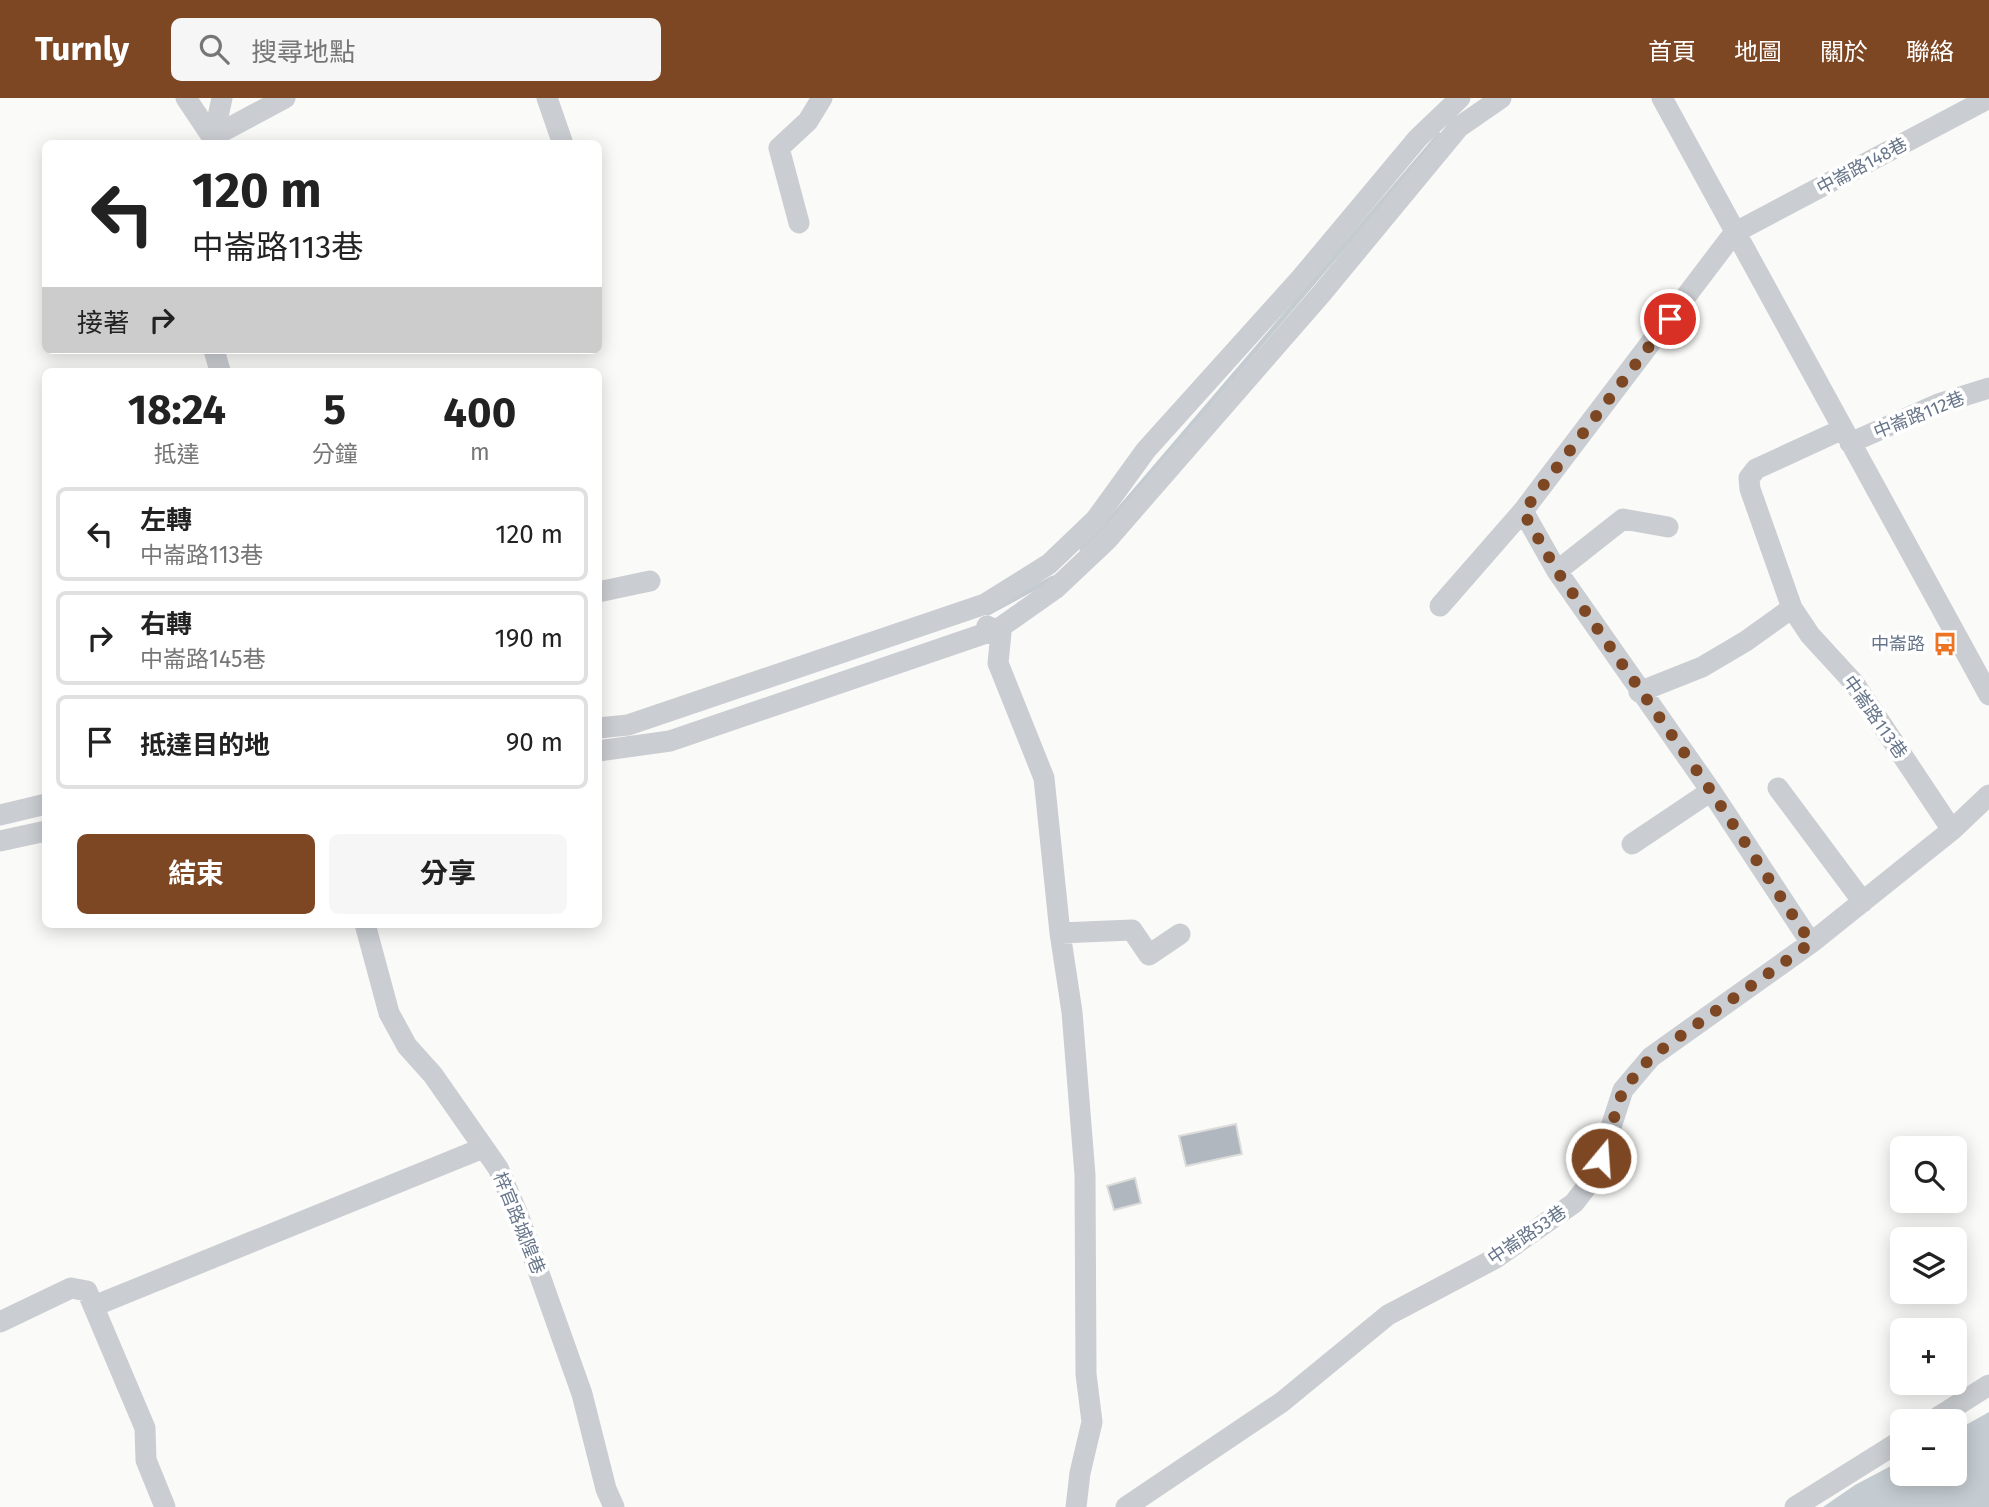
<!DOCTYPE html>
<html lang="zh-TW">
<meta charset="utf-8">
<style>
body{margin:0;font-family:"Fira Sans","Noto Sans TC",sans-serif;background:#f6f6f6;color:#222;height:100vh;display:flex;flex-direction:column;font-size:26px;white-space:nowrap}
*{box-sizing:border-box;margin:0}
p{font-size:23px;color:#767676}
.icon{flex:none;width:38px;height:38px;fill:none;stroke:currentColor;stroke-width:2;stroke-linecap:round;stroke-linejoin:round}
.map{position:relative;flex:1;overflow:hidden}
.details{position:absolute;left:42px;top:270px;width:560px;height:560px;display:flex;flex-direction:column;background:#fff;border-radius:10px;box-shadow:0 4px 18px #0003}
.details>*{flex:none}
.banner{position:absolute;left:42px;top:42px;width:560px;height:214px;border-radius:10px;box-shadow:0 4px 18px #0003;background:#fff;color:#222;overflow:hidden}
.controls{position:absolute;left:1890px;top:1038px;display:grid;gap:14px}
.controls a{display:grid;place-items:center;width:77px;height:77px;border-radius:10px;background:#fff;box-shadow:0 4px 18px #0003;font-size:35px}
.pin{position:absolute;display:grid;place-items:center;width:60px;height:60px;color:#fff;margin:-30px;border:4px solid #fff;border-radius:50%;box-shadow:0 2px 7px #0007}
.me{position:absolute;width:77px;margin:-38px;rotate:18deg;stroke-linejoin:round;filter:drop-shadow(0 0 5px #0008)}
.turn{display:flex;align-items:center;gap:24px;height:147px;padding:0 35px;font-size:32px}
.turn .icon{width:91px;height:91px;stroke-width:2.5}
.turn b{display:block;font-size:49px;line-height:60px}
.then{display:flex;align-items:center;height:66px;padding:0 35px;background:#0003;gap:14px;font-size:26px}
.eta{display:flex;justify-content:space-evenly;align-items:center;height:119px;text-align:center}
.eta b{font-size:42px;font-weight:700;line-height:49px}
.action{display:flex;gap:14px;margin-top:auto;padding:14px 35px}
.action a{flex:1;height:80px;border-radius:10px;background:#7d4723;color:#fff;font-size:28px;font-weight:700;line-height:80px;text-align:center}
.action a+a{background:#f6f6f6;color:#222}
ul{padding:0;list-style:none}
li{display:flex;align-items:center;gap:21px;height:94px;margin:0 14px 10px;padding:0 21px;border:4px solid #e0e0e0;border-radius:10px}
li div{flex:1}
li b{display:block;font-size:26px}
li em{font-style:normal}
header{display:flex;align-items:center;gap:42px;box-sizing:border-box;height:98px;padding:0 35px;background:#7d4723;color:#fff}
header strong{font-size:33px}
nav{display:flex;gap:38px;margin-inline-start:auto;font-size:24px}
.search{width:490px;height:63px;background:#f6f6f6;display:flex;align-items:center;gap:18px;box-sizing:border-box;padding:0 24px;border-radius:10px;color:#767676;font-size:26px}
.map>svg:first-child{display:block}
.water{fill:#c4ccd2}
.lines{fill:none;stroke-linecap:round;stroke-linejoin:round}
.stream{stroke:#c4ccd2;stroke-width:5}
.building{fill:#b0b7bf;stroke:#dcdcda;stroke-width:2}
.minor{stroke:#cacdd1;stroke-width:21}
.route{stroke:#7d4723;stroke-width:12;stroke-dasharray:0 21.6}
.labels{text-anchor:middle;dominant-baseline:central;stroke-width:7;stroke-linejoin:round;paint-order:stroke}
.street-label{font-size:18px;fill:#67758a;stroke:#fff}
.poi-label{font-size:18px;fill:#67758a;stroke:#fff;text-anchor:end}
</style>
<header>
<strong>Turnly</strong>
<div class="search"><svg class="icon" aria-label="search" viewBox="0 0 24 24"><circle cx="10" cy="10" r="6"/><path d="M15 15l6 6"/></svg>搜尋地點</div>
<nav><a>首頁</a><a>地圖</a><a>關於</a><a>聯絡</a></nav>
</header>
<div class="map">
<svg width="1989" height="1409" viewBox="0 0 1989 1409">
<rect width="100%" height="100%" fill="#fafaf8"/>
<path class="water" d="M1989 1314V1409H1823L1855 1387 1902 1362V1376H1955V1333Z"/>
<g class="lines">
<path class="stream" d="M1082 451 1105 428 1439 37
M988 515 1053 480"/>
</g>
<path class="building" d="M1236 1026 1242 1056 1186 1068 1179 1038Z
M1135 1080 1141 1105 1114 1112 1107 1088Z"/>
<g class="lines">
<path class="minor" d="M186 0 212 39 285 0
M547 0 563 46
M1662 0 1989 597
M212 46 222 0
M799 125 779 50 808 23 822 0
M214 252 220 273
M1843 331 1756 371 1749 380 1750 391 1792 510 1810 537 1854 585 1952 732
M1850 345 1938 306 1989 290
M1523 413 1557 473 1711 693 1811 845
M1557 473 1623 421 1668 429
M598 494 650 483
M1440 508 1523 413 1734 135 1989 0
M987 528 1001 535 998 565 1044 680 1060 835 1072 914 1085 1077 1086 1276 1092 1324 1080 1375 1076 1409
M1639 594 1702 569 1746 543 1792 510
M598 630 628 627 985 506 1049 466 1096 421 1146 352 1301 180 1418 40 1460 0
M598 653 670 643 998 531 1055 491 1107 442 1322 195 1459 29 1501 0
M1778 690 1863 804
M0 717 46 706
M0 743 46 733
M1632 746 1711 693
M365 826 389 915 407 948 433 977 498 1070 519 1119 582 1296 606 1391 614 1409
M1060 835 1132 832 1149 857 1180 836
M94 1208 483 1050
M0 1224 71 1190 87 1193 145 1330 146 1362 165 1409
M1932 1323 1989 1287
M1126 1409 1282 1304 1388 1217 1496 1160 1574 1105 1595 1078 1623 992 1651 959 1811 845 1952 732 1989 697
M1795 1409 1902 1342"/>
</g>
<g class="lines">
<path class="route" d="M1601 1060 1623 992 1651 959 1811 845 1711 693 1557 473 1523 414 1670 221"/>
</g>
<defs>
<g id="bus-bare" transform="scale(1.89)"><path d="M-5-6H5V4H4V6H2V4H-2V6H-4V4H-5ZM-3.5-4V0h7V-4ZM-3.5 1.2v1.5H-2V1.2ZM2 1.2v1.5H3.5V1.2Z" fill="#ed7424" stroke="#fff" stroke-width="2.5" paint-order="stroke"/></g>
</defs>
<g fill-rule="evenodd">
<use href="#bus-bare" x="1945" y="546"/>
</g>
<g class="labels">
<g class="street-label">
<text transform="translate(1862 68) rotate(-28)">中崙路148巷</text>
<text transform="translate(1919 317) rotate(-22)">中崙路112巷</text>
<text transform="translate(1875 619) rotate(55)">中崙路113巷</text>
<text transform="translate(519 1125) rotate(68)">梓官路城隍巷</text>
<text transform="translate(1527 1137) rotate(-34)">中崙路53巷</text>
</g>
<g class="poi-label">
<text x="1925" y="546">中崙路</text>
</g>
</g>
</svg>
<div class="controls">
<a><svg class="icon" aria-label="search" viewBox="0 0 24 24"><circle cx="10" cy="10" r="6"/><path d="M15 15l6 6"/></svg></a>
<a><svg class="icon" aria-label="layers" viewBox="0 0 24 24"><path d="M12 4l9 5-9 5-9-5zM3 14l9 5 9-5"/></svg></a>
<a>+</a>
<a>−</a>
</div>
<div class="pin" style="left:1670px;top:221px;background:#d93025"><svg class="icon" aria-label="arrive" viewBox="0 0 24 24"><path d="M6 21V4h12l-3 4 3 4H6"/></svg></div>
<svg class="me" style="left:1601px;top:1060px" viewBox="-20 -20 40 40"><circle r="17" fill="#7d4723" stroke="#fff" stroke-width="3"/><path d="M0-11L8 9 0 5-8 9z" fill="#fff"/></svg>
<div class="banner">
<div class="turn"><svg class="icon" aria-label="left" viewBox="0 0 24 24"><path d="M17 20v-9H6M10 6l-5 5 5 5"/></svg><div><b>120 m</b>中崙路113巷</div></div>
<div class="then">接著<svg class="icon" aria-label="right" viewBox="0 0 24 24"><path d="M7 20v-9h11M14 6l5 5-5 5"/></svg></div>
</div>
<section class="details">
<div class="eta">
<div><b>18:24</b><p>抵達</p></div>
<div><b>5</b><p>分鐘</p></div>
<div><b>400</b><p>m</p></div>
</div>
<ul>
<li><svg class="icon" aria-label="left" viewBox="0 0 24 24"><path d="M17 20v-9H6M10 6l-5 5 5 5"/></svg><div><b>左轉</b><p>中崙路113巷</p></div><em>120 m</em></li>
<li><svg class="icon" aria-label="right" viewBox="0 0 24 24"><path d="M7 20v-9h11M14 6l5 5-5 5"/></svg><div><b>右轉</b><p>中崙路145巷</p></div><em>190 m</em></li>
<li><svg class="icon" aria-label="arrive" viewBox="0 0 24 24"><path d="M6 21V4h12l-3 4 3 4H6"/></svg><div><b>抵達目的地</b></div><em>90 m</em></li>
</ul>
<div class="action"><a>結束</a><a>分享</a></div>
</section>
</div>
